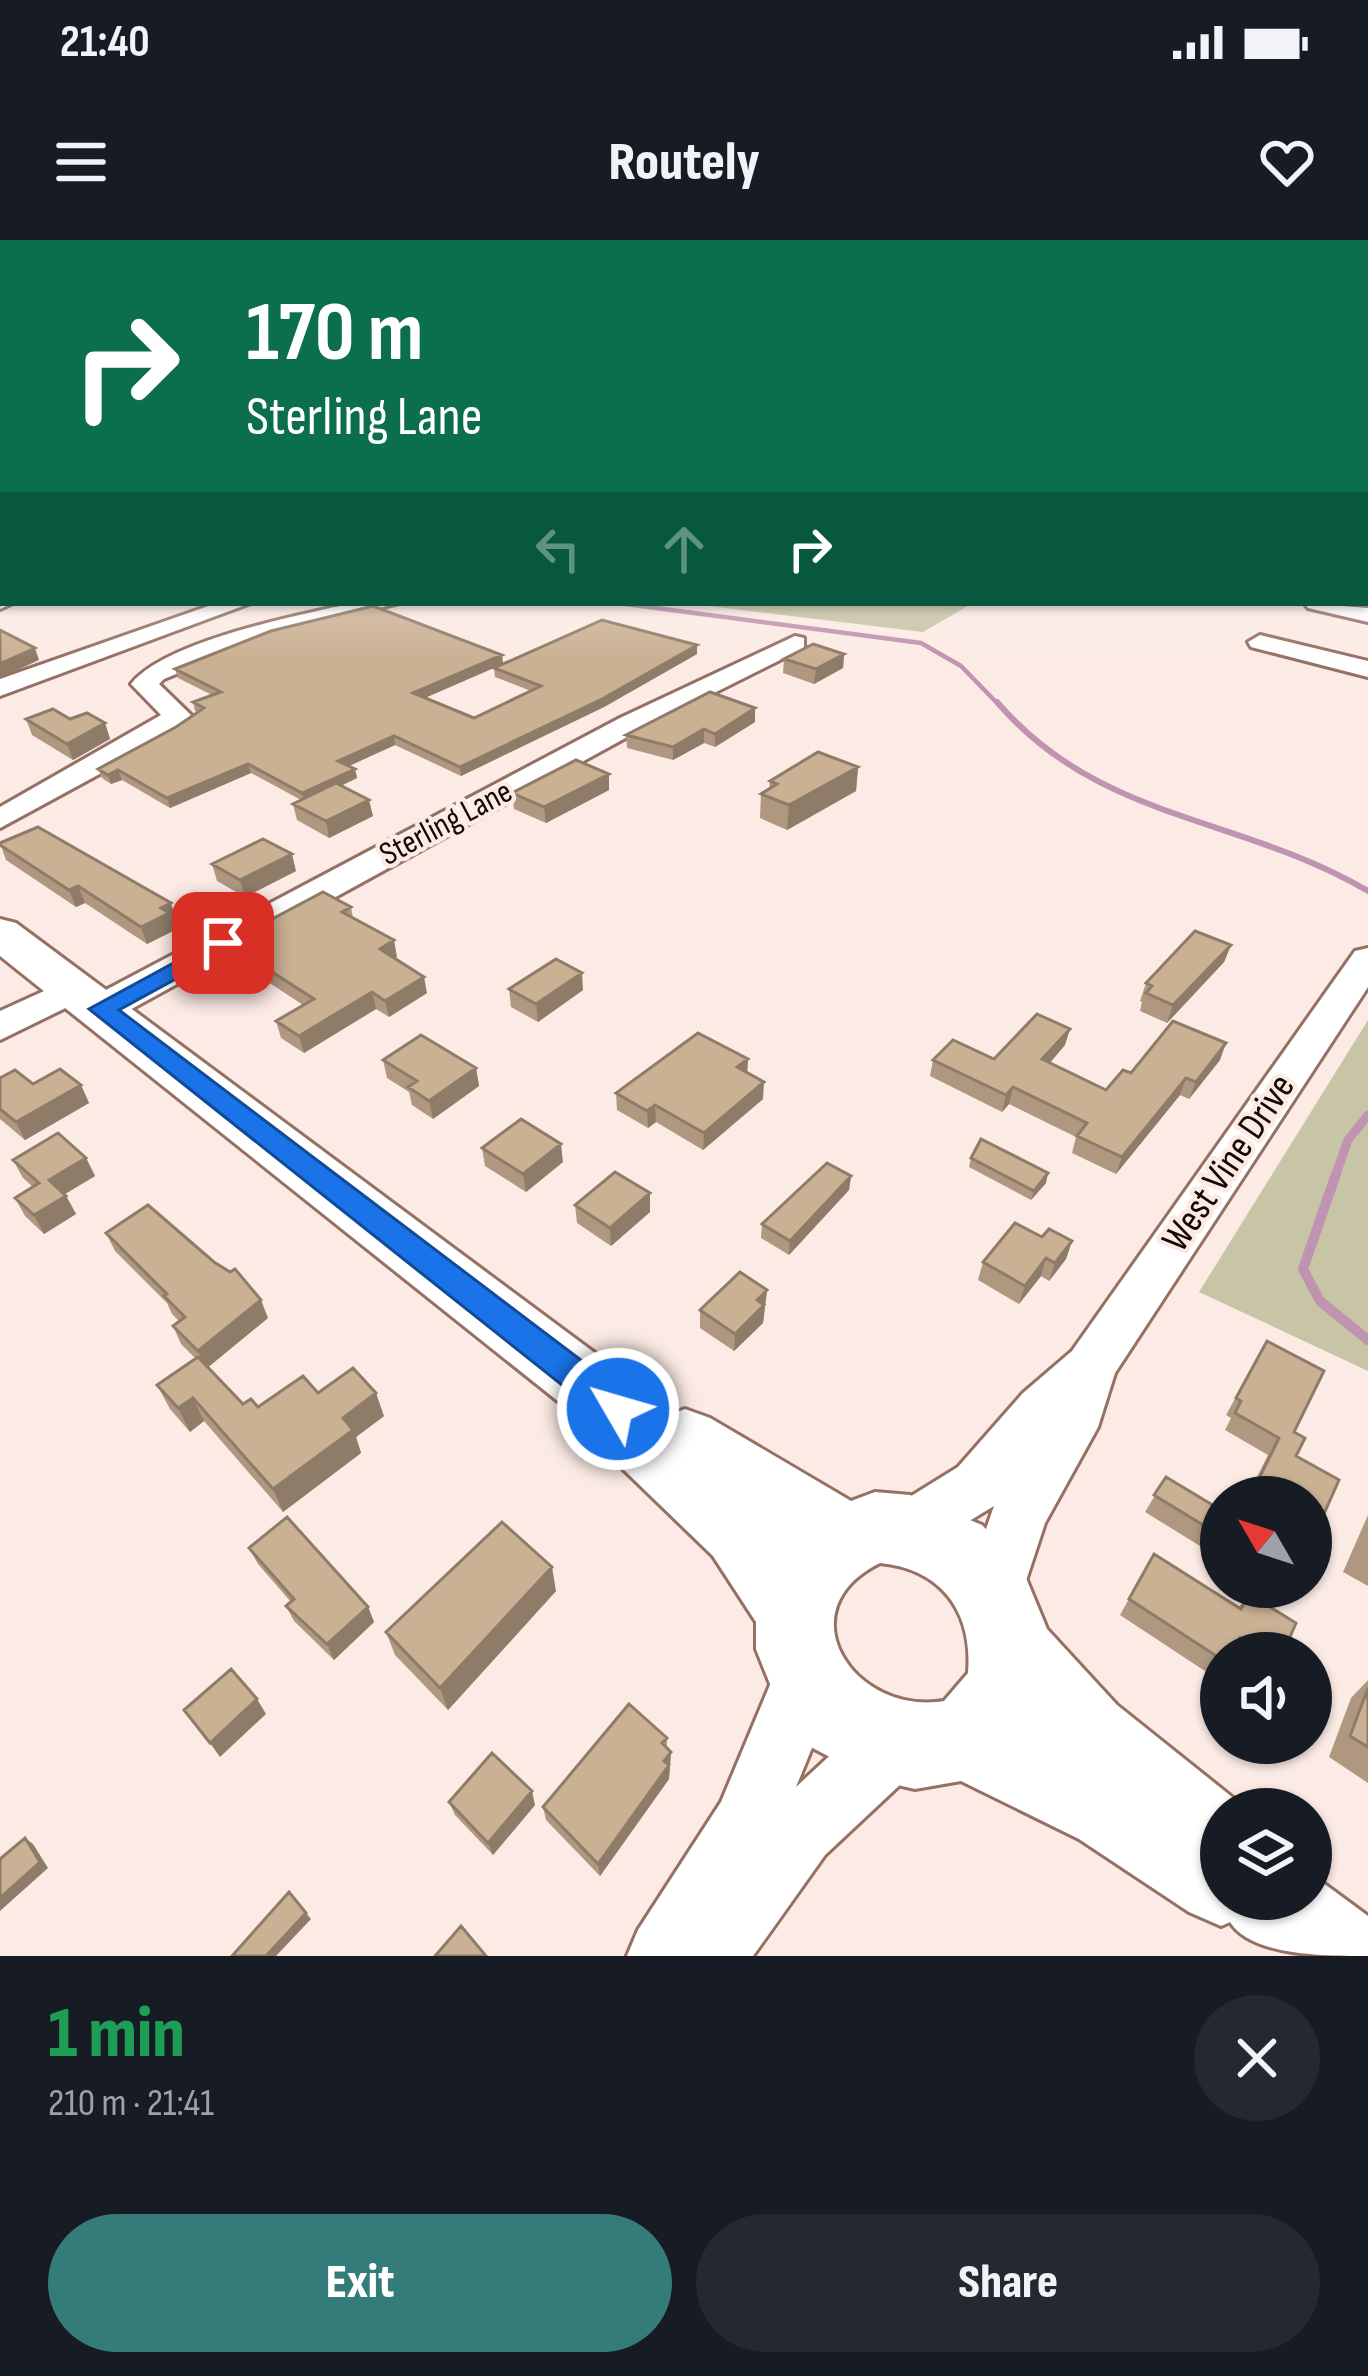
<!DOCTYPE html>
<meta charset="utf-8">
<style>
body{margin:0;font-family:"Sofia Sans Condensed",sans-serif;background:#242831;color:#f1f3f6;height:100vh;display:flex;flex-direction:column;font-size:45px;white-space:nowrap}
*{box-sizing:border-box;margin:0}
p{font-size:39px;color:#9ea1a6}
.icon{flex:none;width:66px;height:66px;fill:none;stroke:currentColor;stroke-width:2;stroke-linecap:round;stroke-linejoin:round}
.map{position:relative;height:1716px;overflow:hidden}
.drawer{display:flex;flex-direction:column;background:#171b24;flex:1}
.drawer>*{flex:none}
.guide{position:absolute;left:0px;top:0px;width:1368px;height:366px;box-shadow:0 3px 9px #0004;background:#0b6e4f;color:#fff;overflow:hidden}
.needle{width:78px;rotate:309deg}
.controls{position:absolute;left:1200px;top:1236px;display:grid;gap:24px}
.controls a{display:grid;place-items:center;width:132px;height:132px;border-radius:50%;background:#171b24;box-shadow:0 3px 9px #0004;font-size:60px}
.pin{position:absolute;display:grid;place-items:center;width:102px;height:102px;color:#fff;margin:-51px;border-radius:24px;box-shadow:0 6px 18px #0006}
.me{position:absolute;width:132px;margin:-66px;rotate:308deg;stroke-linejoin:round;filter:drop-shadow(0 0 9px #0008)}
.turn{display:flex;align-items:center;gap:42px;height:252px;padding:0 48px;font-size:54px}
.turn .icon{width:156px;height:156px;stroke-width:2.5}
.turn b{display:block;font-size:84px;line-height:102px}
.lanes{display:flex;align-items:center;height:114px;padding:0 48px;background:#0003;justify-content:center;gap:60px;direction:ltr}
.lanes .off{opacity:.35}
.round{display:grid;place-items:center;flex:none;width:126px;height:126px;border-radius:63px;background:#242831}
.summary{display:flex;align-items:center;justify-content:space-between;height:204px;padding:0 48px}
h1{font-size:72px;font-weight:800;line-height:90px;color:#1e9e55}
.cta{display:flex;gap:24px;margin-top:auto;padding:24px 48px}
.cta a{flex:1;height:138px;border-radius:72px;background:#337c79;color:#fff;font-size:48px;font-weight:800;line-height:138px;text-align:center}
.cta a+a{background:#242831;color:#f1f3f6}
.status{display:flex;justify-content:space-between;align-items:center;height:84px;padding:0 60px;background:#171b24;direction:ltr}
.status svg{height:33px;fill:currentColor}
header{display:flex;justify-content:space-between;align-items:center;height:156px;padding:0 48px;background:#171b24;font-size:54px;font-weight:800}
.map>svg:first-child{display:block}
.green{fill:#c8c4a6}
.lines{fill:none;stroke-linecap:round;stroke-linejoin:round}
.stream-far3{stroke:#c094b0;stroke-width:4.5}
.stream-far2{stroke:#c094b0;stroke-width:6}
.stream-far1{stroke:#c094b0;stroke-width:9}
.stream{stroke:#c094b0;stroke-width:10}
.minor-casing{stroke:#957164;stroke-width:6}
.major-casing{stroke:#957164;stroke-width:6}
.minor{fill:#fff;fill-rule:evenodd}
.major{fill:#fff;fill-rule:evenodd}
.wall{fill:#af987f}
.shaded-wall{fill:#8e7c68}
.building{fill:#cbb194;stroke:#8e7c68;stroke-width:3}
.route{fill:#1a73e8;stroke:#114b97;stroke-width:3}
.labels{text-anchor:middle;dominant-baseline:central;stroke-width:9;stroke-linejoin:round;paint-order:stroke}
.far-street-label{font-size:33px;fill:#140804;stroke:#fcebe5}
.street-label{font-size:39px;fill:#140804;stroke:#fcebe5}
</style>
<div class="status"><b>21:40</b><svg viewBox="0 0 49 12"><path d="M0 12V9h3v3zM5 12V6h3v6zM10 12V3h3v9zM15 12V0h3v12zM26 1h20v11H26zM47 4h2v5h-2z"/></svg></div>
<header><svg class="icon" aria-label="menu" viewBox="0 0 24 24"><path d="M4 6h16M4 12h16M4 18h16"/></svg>Routely<svg class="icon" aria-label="heart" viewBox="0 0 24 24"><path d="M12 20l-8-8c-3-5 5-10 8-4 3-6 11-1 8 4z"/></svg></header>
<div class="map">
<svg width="1368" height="1716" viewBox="0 0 1368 1716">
<rect width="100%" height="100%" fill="#fcebe5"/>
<path class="green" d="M685 363H973L923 392Z
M1368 780V1131L1199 1052Z"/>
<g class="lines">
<path class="stream-far3" d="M618 363 921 403 961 426 999 465"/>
<path class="stream-far2" d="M997 462C1100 582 1239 575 1368 651"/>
<path class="stream-far1" d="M1335 937 1348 900 1368 875"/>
<path class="stream" d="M1336 934 1303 1029 1320 1061 1368 1100"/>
<g class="minor-casing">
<path id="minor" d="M1365 180H1368V190H1365Z
M0 292H3L0 305Z
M3 354V363H13L0 369Z
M217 363H251L0 456V439Z
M354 363H399L272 395 164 439 159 444 191 475 177 492 0 588V567L161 475 131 444C165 401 299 375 354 363Z
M1304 363 1368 368V382L1308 368Z
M1260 395 1368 421V437L1251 407 1248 402Z
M795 396 804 398V408L640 490 115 778H87L82 769 87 760 620 478Z
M1368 708V747L1115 1133 1098 1187 1045 1283 1016 1371 995 1380 974 1371 965 1350 994 1266 908 1318 887 1309 879 1290 887 1271 958 1227 1023 1153 1072 1111 1355 711Z
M75 737 88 741 94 749 88 757 0 800V771Z
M808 1407 831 1416 840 1439 796 1547 866 1482 889 1472 912 1482 922 1505 904 1541 825 1615 753 1716H627L638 1690 721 1562 775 1433 785 1416Z"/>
</g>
<g class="major-casing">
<path id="major" d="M0 679 16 683 642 1148 666 1176 685 1169 710 1178 851 1261 875 1252 910 1255 982 1285 1021 1326 1047 1389 1117 1465 1247 1569H1221V1659H1311V1634L1368 1676V1716C1325 1716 1251 1716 1230 1682L1221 1686 1189 1672 1079 1599 961 1541 915 1549 872 1539 807 1505 782 1474 756 1409V1382L713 1316 622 1228 594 1190 0 716ZM880 1323C942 1329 973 1372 968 1433L944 1461C854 1476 784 1370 880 1323Z"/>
</g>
<use href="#minor" class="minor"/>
<use href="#major" class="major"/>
</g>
<path class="wall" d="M697 405V414L604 467 461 536 395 505 349 526 355 529 357 538 341 546 373 576 329 598 297 580 293 564 301 560 251 533 170 568 122 540 111 544 102 538 98 529 176 487 198 472 195 471 193 462 212 455 178 438 175 429 502 415 503 424 425 458 474 478 531 451 495 437 494 428Z
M844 414 843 428 814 444 783 433 784 419Z
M755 468V482L715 507 704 503 673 520 627 508 626 495Z
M26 479H70L105 483 110 499 73 520 32 495Z
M858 527 856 551 787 590 760 578 761 554 769 549 770 541Z
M609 550 546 583 514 569 512 553Z
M0 603 177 681 172 683 175 690 147 704 85 663 76 667 6 620Z
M212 624 296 631 245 657 217 641Z
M351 667 353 678 397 717 394 718 427 753 389 777 376 769 304 813 281 798 276 781 303 765 233 719 227 703Z
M1231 705 1224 722 1167 783 1140 771 1142 762 1140 761 1146 743Z
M509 749 583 750 538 782 511 767Z
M1065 805 1050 823 1106 850 1131 833 1220 820 1189 859 1180 855 1116 934 1072 913 1076 897 1009 864 1002 872 930 836 933 820 994 819Z
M748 819 747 833 763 859 703 910 656 882 648 888 617 870 616 853Z
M383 820 476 828 479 846 433 879 412 865 409 852 387 838Z
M0 838 33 844 81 845 89 863 25 900 0 879Z
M482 908 563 922 526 952 485 926Z
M86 918 95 936 65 954 76 974 44 994 25 976 15 958 33 947 23 938 13 920Z
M971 918 1046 943 1031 960 969 927Z
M851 936 849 950 789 1015 761 998 762 984Z
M575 965 650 972 611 1006 577 983Z
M106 993 268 1078 208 1127 243 1164 258 1167 318 1153 384 1176 356 1197 361 1213 283 1272 204 1181 190 1192 170 1169 157 1145 196 1119 181 1104 173 1086 179 1081 172 1074 167 1063 115 1011Z
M1042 997 1072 1001 1066 1019 1049 1041 1041 1036 1019 1064 978 1040 983 1022Z
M767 1050 763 1083 734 1111 700 1088V1070Z
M1267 1101 1324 1131 1294 1192 1305 1198 1296 1216 1339 1240 1319 1285 1311 1295V1257H1247L1268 1215 1225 1190 1231 1178 1226 1175Z
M1166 1237 1221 1270V1319L1145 1272Z
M1368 1275V1346L1343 1332Z
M249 1308 368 1367 374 1382 334 1420 294 1381 286 1366 291 1362 258 1324Z
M1154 1314 1239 1367 1249 1354 1283 1413H1221V1433L1217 1439 1120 1375Z
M556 1351 448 1470 395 1415 386 1392Z
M1368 1440V1543L1329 1517 1351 1458Z
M667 1498V1508L671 1512 669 1539 600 1636 546 1580 543 1567Z
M449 1562 535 1565 493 1615 455 1575Z"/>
<path class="shaded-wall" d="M697 405V414L604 467 461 536 460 527Z
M35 408 39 420 0 438V424Z
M844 414 843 428 814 444 816 429Z
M502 415 503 424 415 462 413 453Z
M755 468V482L715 507V494Z
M105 483 110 499 73 520 67 504Z
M704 489V503L673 520V507Z
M394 496 395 505 340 530 338 521Z
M248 524 251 533 170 568 167 558Z
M858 527 856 551 787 590 789 565Z
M355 529 357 538 305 562 302 553Z
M118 530 122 540 111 544 108 535Z
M609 534V550L546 583 544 567Z
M369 560 373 576 329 598 326 581Z
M292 614 296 631 245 657 240 640Z
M78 646 85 663 76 667 69 650Z
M171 663 177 681 172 683 175 690 147 704 141 687 161 668Z
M394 700 397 717 383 725 380 709Z
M1231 705 1224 722 1167 783 1173 765Z
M582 733 583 750 538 782 536 764Z
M424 737 427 753 389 777 385 761Z
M372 752 376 769 304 813 299 796Z
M1070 789 1065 805 1038 836 1042 819Z
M1226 803 1220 820 1189 859 1196 842Z
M748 819 747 836 737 827Z
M476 828 479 846 433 879 429 861Z
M1186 838 1180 855 1116 934 1122 917Z
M764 842 763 859 703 910 704 893Z
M81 845 89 863 25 900 16 882Z
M1013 847 1009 864 1002 872 1006 855Z
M655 865 656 882 648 888 647 871Z
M561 904 563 922 526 952 523 934Z
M86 918 95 936 58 958 49 940Z
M1048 933 1046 943 1031 960 1034 951Z
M851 936 849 950 789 1015 790 1001Z
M650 953V972L611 1006 610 988Z
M66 956 76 974 44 994 34 975Z
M1072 1001 1066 1019 1049 1041 1055 1023Z
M1046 1018 1041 1036 1019 1064 1025 1046Z
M767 1050 763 1083 734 1111 735 1094 757 1060Z
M261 1060 268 1078 206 1129 198 1111Z
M376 1153 384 1176 356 1197 361 1213 283 1272 273 1249 343 1178Z
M193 1158 204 1181 190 1192 178 1168Z
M552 1327 556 1351 448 1470 440 1448Z
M368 1367 374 1382 334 1420 327 1404Z
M257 1459 266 1474 220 1517 210 1503Z
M671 1512 669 1539 600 1636 598 1624Z
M532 1551 535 1565 493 1615 488 1603Z
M25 1598 33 1604 48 1628 0 1671V1658Z
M306 1673 311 1679 276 1716H266Z"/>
<path class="building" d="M1365 277 1368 278V318L1365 319Z
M373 366 502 415 413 453 474 478 541 446 494 428 602 380 697 405 604 458 460 527 394 496 338 521 355 529 302 553 248 524 167 558 118 530 108 535 98 529 176 487 204 468 193 462 221 452 175 429 271 391Z
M0 390 35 408 0 424Z
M813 404 844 414 816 429 784 419Z
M710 452 755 468 715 494 704 489 673 507 626 495Z
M53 469 70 479 87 473 105 483 67 504 26 479Z
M818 512 858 527 789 565 761 554 777 544 770 541Z
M576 520 609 534 544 567 512 553Z
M336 543 369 560 326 581 293 564Z
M38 587 171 663 161 668 169 673 141 687 78 646 69 650 0 605V603Z
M263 599 292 614 240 640 212 624Z
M323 652 351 667 342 672 394 700 380 709 424 737 385 761 372 752 299 796 276 781 314 759 227 703Z
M1195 691 1231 705 1173 765 1146 753 1152 746 1146 743Z
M556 719 582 733 536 764 509 749Z
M1037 774 1070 789 1042 819 1106 850 1123 830 1131 833 1173 781 1226 803 1196 842 1186 838 1122 917 1077 896 1087 883 1013 847 1006 855 933 820 953 800 994 819Z
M698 793 748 819 737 827 764 842 704 893 655 865 647 871 616 853Z
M421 795 476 828 429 861 408 847 417 841 383 820Z
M60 829 81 845 16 882 0 869V838L15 830 33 844Z
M521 879 561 904 523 934 482 908Z
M58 893 86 918 49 940 66 956 34 975 15 958 39 943 13 920Z
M981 899 1048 933 1034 951 971 918Z
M827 923 851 936 790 1001 762 984Z
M615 932 650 953 610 988 575 965Z
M148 965 214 1022 230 1032 235 1029 261 1060 198 1111 173 1086 185 1077 164 1056 167 1054 106 993Z
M1015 983 1042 997 1049 989 1072 1001 1055 1023 1046 1018 1025 1046 983 1022Z
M740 1032 767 1050 757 1060 764 1065 735 1094 700 1070Z
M1267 1101 1324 1131 1294 1192 1305 1198 1296 1216 1339 1240 1319 1285 1311 1280V1257H1250L1279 1198 1235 1173 1241 1161 1236 1158Z
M198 1117 243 1164 251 1159 258 1167 303 1136 318 1153 353 1128 376 1153 343 1178 353 1190 273 1249 193 1158 178 1168 157 1145Z
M1166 1237 1221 1270V1296L1154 1255Z
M287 1277 368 1367 327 1404 286 1366 294 1359 249 1308Z
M502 1282 552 1327 440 1448 386 1392Z
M1154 1314 1241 1369 1249 1354 1296 1383 1283 1413H1264L1240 1398 1233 1413H1221V1419L1129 1359Z
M231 1429 257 1459 210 1503 184 1470Z
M1368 1448V1507L1350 1496Z
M629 1464 667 1498 662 1503 671 1512 664 1521 669 1525 598 1624 543 1567Z
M492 1513 532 1551 488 1603 449 1562Z
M25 1598 40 1622 0 1658V1619Z
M289 1652 306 1673 266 1716H232Z
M461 1686 486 1716H435Z"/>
<linearGradient id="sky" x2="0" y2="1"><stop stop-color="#98a7d2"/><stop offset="0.42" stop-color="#fef6f3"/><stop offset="1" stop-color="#fef6f3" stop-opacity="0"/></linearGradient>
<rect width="1368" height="419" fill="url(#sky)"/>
<path class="route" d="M223 696 232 698V708L119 770 631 1158 636 1169 631 1180 618 1184 606 1180 89 769Z"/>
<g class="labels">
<g class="far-street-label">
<text transform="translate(446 583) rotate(-28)">Sterling Lane</text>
</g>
<g class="street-label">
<text transform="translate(1229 923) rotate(-56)">West Vine Drive</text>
</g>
</g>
</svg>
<div class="controls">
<a><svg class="needle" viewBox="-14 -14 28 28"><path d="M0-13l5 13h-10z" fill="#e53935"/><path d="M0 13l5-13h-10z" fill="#9ea1a6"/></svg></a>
<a><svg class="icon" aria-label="sound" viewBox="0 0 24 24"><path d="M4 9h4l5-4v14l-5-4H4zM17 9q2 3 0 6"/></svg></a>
<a><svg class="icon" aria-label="layers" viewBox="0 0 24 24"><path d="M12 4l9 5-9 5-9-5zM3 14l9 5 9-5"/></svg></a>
</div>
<div class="pin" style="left:223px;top:703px;background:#d93025"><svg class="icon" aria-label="arrive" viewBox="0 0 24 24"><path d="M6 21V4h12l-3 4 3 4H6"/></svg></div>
<svg class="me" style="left:618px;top:1169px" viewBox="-20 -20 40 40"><circle r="17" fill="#1a73e8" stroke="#fff" stroke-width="3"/><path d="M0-11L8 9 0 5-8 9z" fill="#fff"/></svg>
<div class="guide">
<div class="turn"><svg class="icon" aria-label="right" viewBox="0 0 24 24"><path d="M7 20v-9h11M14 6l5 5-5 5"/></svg><div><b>170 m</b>Sterling Lane</div></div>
<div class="lanes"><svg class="icon off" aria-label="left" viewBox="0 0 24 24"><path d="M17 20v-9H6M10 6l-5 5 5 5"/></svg><svg class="icon off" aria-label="ahead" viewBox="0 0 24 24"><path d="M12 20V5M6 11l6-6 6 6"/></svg><svg class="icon" aria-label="right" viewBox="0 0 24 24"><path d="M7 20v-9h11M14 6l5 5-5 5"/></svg></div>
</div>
</div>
<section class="drawer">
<div class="summary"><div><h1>1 min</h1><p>210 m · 21:41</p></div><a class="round"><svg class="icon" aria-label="close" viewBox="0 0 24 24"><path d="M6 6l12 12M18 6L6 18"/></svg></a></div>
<div class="cta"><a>Exit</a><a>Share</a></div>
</section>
